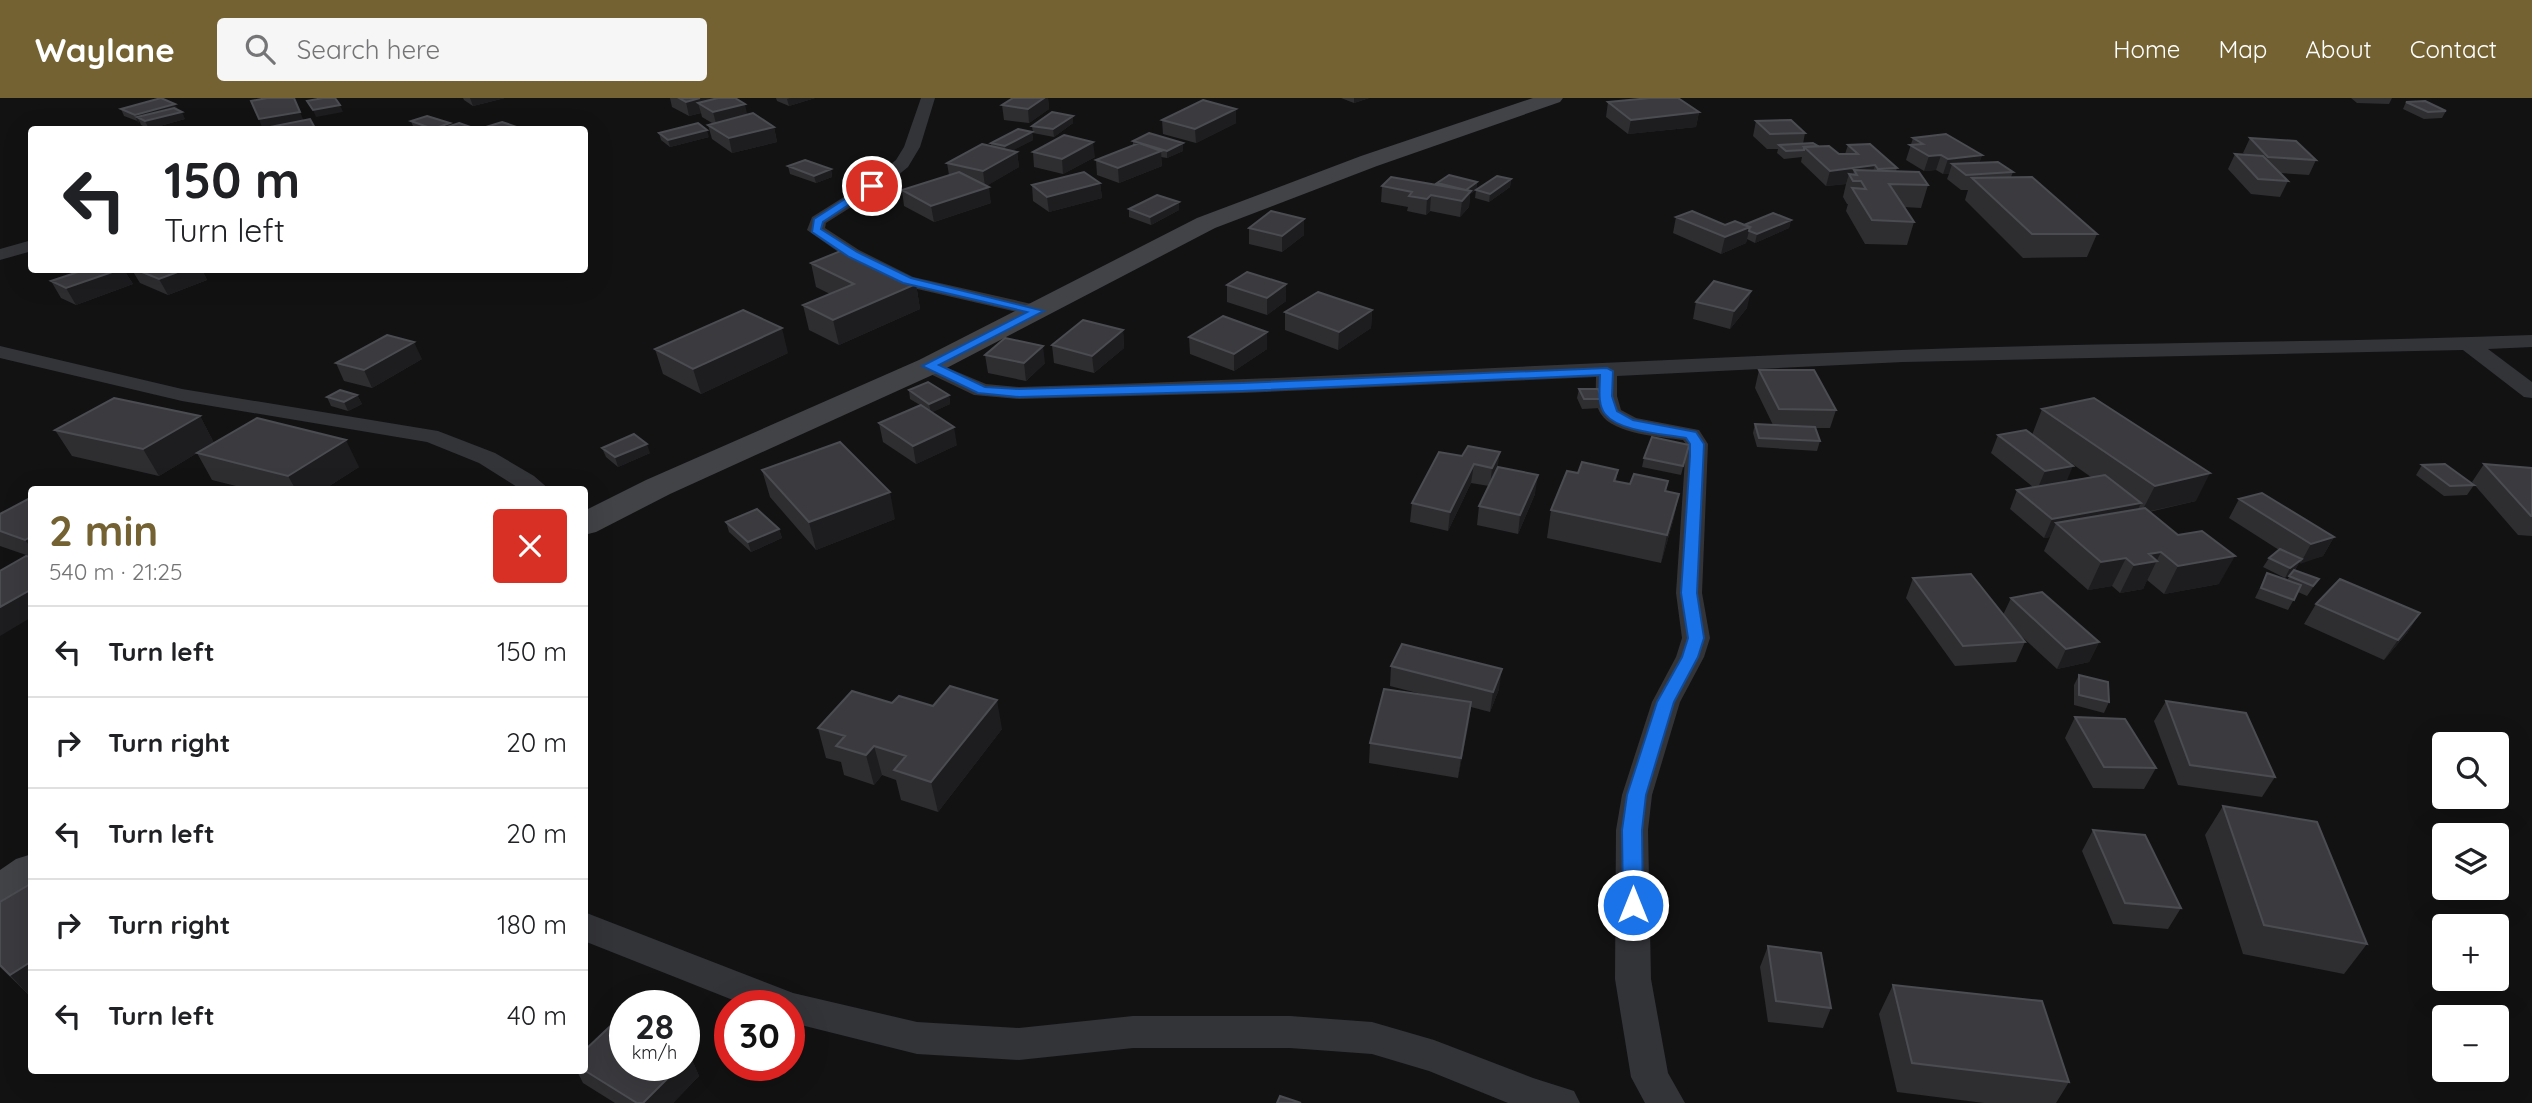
<!DOCTYPE html>
<meta charset="utf-8">
<style>
body{margin:0;font-family:Quicksand,sans-serif;background:#f6f6f6;color:#202124;height:100vh;display:flex;flex-direction:column;font-size:26px;white-space:nowrap}
*{box-sizing:border-box;margin:0}
p{font-size:23px;color:#757577}
.icon{flex:none;width:38px;height:38px;fill:none;stroke:currentColor;stroke-width:2;stroke-linecap:round;stroke-linejoin:round}
.map{position:relative;flex:1;overflow:hidden}
.sheet{position:absolute;left:28px;top:388px;width:560px;height:588px;display:flex;flex-direction:column;background:#fff;border-radius:7px;box-shadow:0 7px 28px #0002}
.sheet>*{flex:none}
.top-card{position:absolute;left:28px;top:28px;width:560px;height:147px;border-radius:7px;box-shadow:0 7px 28px #0002;background:#fff;color:#202124;overflow:hidden}
.tools{position:absolute;left:2432px;top:634px;display:grid;gap:14px}
.tools a{display:grid;place-items:center;width:77px;height:77px;border-radius:7px;background:#fff;box-shadow:0 7px 28px #0002;font-size:35px}
.speed{position:absolute;left:609px;top:892px;display:flex;gap:14px;font-size:35px;font-weight:700;text-align:center}
.speed>*{display:grid;place-content:center;width:91px;height:91px;border-radius:50%;background:#fff;box-shadow:0 7px 28px #0002;line-height:1}
.speed small{font-size:18px;font-weight:400}
.speed .limit{border:10px solid #d22;background:#fff;color:#111}
.pin{position:absolute;display:grid;place-items:center;width:60px;height:60px;color:#fff;margin:-30px;border:4px solid #fff;border-radius:50%;box-shadow:0 2px 7px #0007}
.me{position:absolute;width:77px;margin:-38px;rotate:0deg;stroke-linejoin:round;filter:drop-shadow(0 0 5px #0008)}
.turn{display:flex;align-items:center;gap:24px;height:147px;padding:0 21px;font-size:32px}
.turn .icon{width:91px;height:91px;stroke-width:2.5}
.turn b{display:block;font-size:49px;line-height:60px}
.round{display:grid;place-items:center;flex:none;width:74px;height:74px;border-radius:7px;background:#f6f6f6}
.overview{display:flex;align-items:center;justify-content:space-between;height:119px;padding:0 21px}
h1{font-size:42px;font-weight:800;line-height:52px;color:#746232}
ul{padding:0;list-style:none}
li{display:flex;align-items:center;gap:21px;height:91px;padding:0 21px;border-top:2px solid #e0e0e0}
li div{flex:1}
li b{display:block;font-size:26px}
li em{font-style:normal}
header{display:flex;align-items:center;gap:42px;box-sizing:border-box;height:98px;padding:0 35px;background:#746232;color:#fff}
header strong{font-size:33px}
nav{display:flex;gap:38px;margin-inline-start:auto;font-size:24px}
.search{width:490px;height:63px;background:#f6f6f6;display:flex;align-items:center;gap:18px;box-sizing:border-box;padding:0 24px;border-radius:7px;color:#757577;font-size:26px}
.map>svg:first-child{display:block}
.lines{fill:none;stroke-linecap:round;stroke-linejoin:round}
.street{fill:#333438;fill-rule:evenodd}
.secondary{fill:#424347;fill-rule:evenodd}
.wall{fill:#2e2e31;fill-rule:evenodd}
.shaded-wall{fill:#1d1d1f}
.building{fill:#3b3b3f;stroke:#4b4c51;stroke-width:2}
.route{fill:#1a73e8;stroke:#114b97;stroke-width:2}
</style>
<header>
<strong>Waylane</strong>
<div class="search"><svg class="icon" aria-label="search" viewBox="0 0 24 24"><circle cx="10" cy="10" r="6"/><path d="M15 15l6 6"/></svg>Search here</div>
<nav><a>Home</a><a>Map</a><a>About</a><a>Contact</a></nav>
</header>
<div class="map">
<svg width="2532" height="1005" viewBox="0 0 2532 1005">
<rect width="100%" height="100%" fill="#121213"/>
<g class="lines">
<path class="street" d="M921 0H935L920 49 908 69 886 87 826 125 825 130 859 152 913 179 1045 209 1048 213 1045 217 1038 219 900 187 847 160 807 132 812 119 874 80 896 62 904 49Z
M32 142V153L0 162V151Z
M2532 237V249L2488 251 2532 284V300L2524 299 2463 252 1903 264 1617 278V298L1621 312 1636 320 1699 332 1708 346 1702 495 1710 540 1704 559 1680 604 1652 697 1648 732 1651 881 1668 975 1685 1005H1645L1631 979 1615 881 1616 732 1622 697 1652 604 1676 559 1682 540 1676 495 1686 346 1683 342C1662 339 1613 336 1601 316 1594 305 1596 291 1596 279L1242 295 1019 301 974 297 922 272 919 268 922 264 929 262 986 286 1019 289C1313 281 1607 263 1901 252 2111 244 2322 245 2532 237Z
M0 248 182 291 438 333 495 355 534 378 550 392H522L479 365 427 344 182 303 0 260Z
M584 814 793 895 917 924 1019 930 1133 918H1290L1372 924 1434 942 1533 980 1574 993 1580 1005H1508L1429 973 1372 956 1290 950H1133L1019 962 917 956 789 924V908H748L584 843Z"/>
<path class="secondary" d="M1533 0H1563L1560 4 1377 68 1215 130 939 274 670 396 596 434 584 437V413L646 382 919 262 1197 120 1361 58Z
M32 756V798L16 809 0 814V772L16 761Z"/>
</g>
<path class="wall" d="M463 0H505L473 8 464 2Z
M670 0H735L748 17 774 29 777 44 732 55 712 41 708 27 712 25 702 19 701 15 689 18 672 9Z
M776 0H815L789 8 777 3Z
M1013 0H1048L1049 11 1029 25 1004 22 1002 7Z
M1341 0H1369L1354 5Z
M2351 0H2392L2389 6 2357 5Z
M1608 4 1699 14 1696 29 1628 36 1606 19Z
M2406 4 2446 13 2442 20 2424 21 2403 11Z
M121 11 178 12 185 21 149 31 141 27 140 24 124 18Z
M1236 11V25L1196 45 1163 36 1162 22Z
M1073 18V25L1054 39 1033 35 1032 28Z
M411 23 450 27 479 32H417L414 31Z
M1756 23 1805 35 1803 46 1818 48 1839 56H1845L1848 47 1897 70 1896 73 1928 87 1921 110 1904 109 1914 124 1907 147 1865 146 1846 113 1848 106H1847L1843 99 1846 86 1826 88 1801 64 1802 59 1784 61 1777 55 1778 51H1767L1753 38Z
M1032 34 1033 42 1011 53 1017 54 1019 69 986 88 991 105 934 124 904 108 902 92 949 77 947 65 991 48V45Z
M659 35 709 39 670 49 661 42Z
M1913 40 1982 57 1979 65 2013 74 2011 79 2097 136 2087 159 2023 160 1965 102 1968 92H1961L1947 81 1949 76H1943L1936 72 1924 73 1906 62Z
M2250 40 2316 62 2309 77 2280 75 2288 83 2280 99 2251 96 2228 71 2235 56H2245L2243 55Z
M1133 43 1183 53 1167 60 1161 59 1162 68 1119 85 1097 77 1096 62 1133 47Z
M1033 54 1095 59 1063 76 1034 69Z
M788 68 831 71 832 79 816 85 790 76Z
M1511 81 1510 89 1489 104 1475 100 1476 92Z
M1477 84 1476 92 1470 96 1469 109 1460 119 1430 113 1426 117 1407 113 1408 109 1381 104 1382 88 1437 87V85Z
M1100 85 1102 100 1049 114 1033 103 1032 87Z
M1129 111 1179 112 1151 127 1129 119Z
M1676 119 1725 127H1744L1791 122 1789 130 1755 145 1747 141 1746 145 1721 156 1673 135Z
M1304 121V137L1282 154 1249 146V130Z
M811 165 916 186 920 211 839 247 809 232 803 207 830 196 816 189Z
M84 172H124L133 186 76 207 61 200 51 183Z
M132 172H202L207 182 168 197 140 185Z
M1286 186V203L1267 217 1227 204V187Z
M1696 204 1747 210 1730 231 1693 221Z
M1372 212 1371 230 1338 252 1285 232V214Z
M1123 232 1124 250 1094 275 1054 265 1052 247Z
M1189 239 1267 251 1234 273 1190 256Z
M655 251 788 255 701 296 663 276Z
M985 257 1045 265 1026 283 988 275Z
M422 261 372 290 344 283 336 265Z
M1759 272 1836 312 1830 330H1815L1820 343 1817 353 1757 349 1753 335 1755 326 1773 327 1755 290Z
M1579 291 1602 301 1601 310 1582 311 1577 300Z
M909 292 949 297 950 306 932 314 957 347 916 366 883 344 879 325 920 307 910 301Z
M357 297 362 306 348 313 331 308 327 299Z
M2042 311 2196 403 2149 414 2219 486 2164 496 2147 482 2143 491 2120 495 2112 488 2088 492 2044 453 2050 439 2044 440 2010 411 2017 392 2033 389 1991 355 1998 337H2032ZM2044 346 2091 379 2066 383Z
M200 318 214 345 359 369 323 392H252L212 382 197 355 159 378 72 358 55 332Z
M1689 347 1681 377 1642 369 1644 360Z
M602 350 650 355 618 369 606 359Z
M1439 354 1498 369 1535 396 1518 436 1477 427 1479 408 1489 388 1471 385 1448 433 1410 424 1412 405Z
M2484 366 2532 370V438L2518 437 2472 384Z
M2422 367 2474 387 2467 397 2444 398 2416 377Z
M762 372 895 421 816 452 770 399Z
M1618 372 1616 383 1630 386 1668 383 1666 393 1679 396 1673 423 1661 465 1547 440 1551 412 1578 375Z
M32 399V459L0 448V416Z
M2239 401 2334 439 2323 458 2299 465 2295 472 2319 481 2307 498 2298 494 2288 512 2255 500 2267 475 2287 482 2294 472 2285 480 2263 469 2269 460 2279 452 2229 420Z
M726 424 779 431 782 440 751 454 729 434Z
M1913 480 2003 517 2011 500 2099 544 2089 564 2057 571 2018 535 2025 544 2016 564 1955 568 1906 500Z
M2316 506 2420 515 2407 535 2384 562 2304 526Z
M1391 568 1499 591 1490 614 1471 609 1458 680 1369 665 1370 645 1429 598 1390 588Z
M2079 577 2109 604 2104 615 2074 607V587Z
M2166 603 2275 679 2262 699 2178 687 2154 623Z
M892 605 1002 631 938 714 901 702 896 682 882 677 874 687 844 677 841 664 826 660 818 630Z
M2075 619 2156 670 2144 691 2093 690 2065 640Z
M2223 708 2367 846 2344 876 2243 856 2205 737Z
M2093 732 2181 810 2168 831 2113 826 2082 753Z
M0 804 29 897 0 869Z
M1768 848 1831 910 1823 930 1768 924 1760 869Z
M1893 887 2069 984 2056 1005H1984L1897 994 1879 916Z
M584 953 690 957 699 978 673 1005H615L583 985 577 973H584Z"/>
<path class="shaded-wall" d="M470 0H505L473 8Z
M700 0H722L698 5 701 15 689 18 686 4Z
M790 0H815L789 8 787 1Z
M1044 0H1048L1049 11 1029 25 1028 11Z
M1354 0H1369L1354 5Z
M175 6 179 13 137 19 140 24 138 25 135 17Z
M745 6 748 20 717 29 713 14Z
M340 7 343 14 316 19 313 12Z
M1236 11V25L1196 45 1195 31Z
M182 14 185 21 149 31 145 23Z
M300 14 306 28 288 32H263L259 21Z
M1699 14 1696 29 1628 36 1631 22Z
M1073 18V25L1054 39 1053 31Z
M450 25 452 32 433 31Z
M774 29 777 44 732 55 729 40Z
M707 32 709 39 670 49 668 42Z
M1032 34 1033 42 1006 56 1005 48Z
M1093 44 1095 59 1063 76 1062 61Z
M1183 45V53L1167 60V53Z
M1161 53 1162 68 1119 85 1118 70Z
M1017 54 1019 69 985 89 983 73Z
M1941 57 1936 72 1924 73 1929 58Z
M1982 57 1977 73 1952 66 1949 76H1943L1948 61Z
M1875 67 1870 83 1857 77 1854 72 1852 81 1849 76 1846 86 1826 88 1830 73Z
M831 71 832 79 816 85 814 78Z
M1511 81 1510 89 1489 104 1490 96Z
M1477 84 1476 92 1470 96 1469 109 1460 119 1462 103 1466 92Z
M1100 85 1102 100 1049 114 1047 99Z
M989 89 991 105 934 124 931 108Z
M1431 97 1430 113 1426 117 1427 101Z
M1179 104V112L1151 127 1150 119Z
M1304 121V137L1282 154V138Z
M1791 122 1789 130 1755 145 1757 136Z
M1750 129 1746 145 1721 156 1725 139Z
M118 172H124L133 186 76 207 66 190Z
M183 172H202L207 182 168 197 159 181Z
M916 186 920 211 839 247 833 222Z
M1286 186V203L1267 217V200Z
M1751 193 1747 210 1730 231 1734 213Z
M1372 212 1371 230 1338 252 1339 234Z
M782 230 788 255 701 296 693 271Z
M1123 232 1124 250 1094 275 1092 258Z
M1267 234V251L1234 273V256Z
M414 244 422 261 372 290 364 272Z
M1043 248 1045 265 1026 283 1024 265Z
M357 297 362 306 348 313 344 304Z
M949 297 950 306 931 315 929 306Z
M200 318 214 345 159 378 143 351Z
M954 329 957 347 916 366 913 348Z
M346 342 359 369 323 392H296L288 378Z
M647 346 650 355 618 369 615 359Z
M1500 354 1497 373 1490 389 1492 370Z
M1474 366 1471 385 1448 433 1450 414Z
M2073 368 2065 387 2037 392 2045 373Z
M2210 375 2196 403 2141 415 2155 388Z
M1538 377 1535 396 1518 436 1520 417Z
M890 394 895 421 816 452 809 424Z
M1679 396 1673 423 1661 465 1667 437Z
M2141 405 2132 424 2056 425 2050 439 2044 440 2052 421Z
M779 431 782 440 751 454 748 444Z
M32 438V451L25 442Z
M2334 439 2323 458 2300 466 2311 446Z
M2161 454 2143 491 2120 495 2134 467 2149 456Z
M2235 458 2219 486 2164 496 2178 468Z
M2126 460 2112 488 2088 492 2101 464Z
M2302 461 2296 470 2285 480 2290 470Z
M32 491V519L0 538V509Z
M2420 515 2407 535 2384 562 2398 542Z
M2099 544 2089 564 2057 571 2066 551Z
M1502 571 1499 591 1490 614 1493 594Z
M997 602 1002 631 938 714 931 684Z
M1471 604 1469 625 1458 680 1461 660Z
M874 648 882 677 874 687 866 657Z
M32 863V895L29 897 10 877Z
M690 957 699 978 673 1005H643L680 968H684V964Z"/>
<path class="building" d="M161 0 175 6 135 17 121 11Z
M267 0H294L300 14 259 21 251 3Z
M323 0H335L340 7 313 12 307 3Z
M679 0H700L686 4Z
M718 0H735L745 6 713 14 698 5Z
M1013 0H1044L1028 11 1002 7Z
M1650 0H1678L1699 14 1631 22 1608 4Z
M1203 2 1236 11 1195 31 1162 22Z
M2425 3 2446 13 2428 14 2406 4Z
M174 10 182 14 145 23 137 19Z
M1052 14 1073 18 1053 31 1032 28Z
M753 15 774 29 729 40 708 27Z
M427 18 450 25 433 31 411 23Z
M310 21 315 30 306 32H266L265 30Z
M1791 22 1805 35 1770 36 1756 23Z
M502 24 517 29 510 32H493L486 29Z
M459 25 479 32H438Z
M698 25 707 32 668 42 659 35Z
M1018 31 1032 34 1005 48 991 45Z
M1149 35 1183 45 1167 53 1133 43Z
M1946 36 1982 57 1948 61 1941 57 1929 58 1910 47 1923 46 1913 40Z
M1064 37 1093 44 1062 61 1033 54Z
M2250 40 2296 43 2316 62 2268 59Z
M1139 45 1161 53 1118 70 1096 62Z
M1813 45 1818 48 1804 49V52L1786 53 1779 47Z
M982 46 1017 54 983 73 947 65Z
M1870 46 1897 70 1878 71 1875 67 1830 73 1804 49 1829 48 1839 56H1858L1848 47Z
M2235 56 2263 58 2288 83 2258 81Z
M805 62 831 71 814 78 788 68Z
M1998 64 2013 74 1966 77 1952 66Z
M1854 72 1919 74 1928 87 1889 86 1914 124 1872 122 1852 90 1866 91 1861 83H1853L1849 76 1857 77Z
M959 74 989 89 931 108 902 92Z
M1084 74 1100 85 1047 99 1032 87Z
M1449 77 1477 84 1466 92 1437 85Z
M1497 78 1511 81 1490 96 1476 92Z
M1391 79 1471 93 1462 103 1431 97 1427 101 1409 98 1412 94 1382 88Z
M2032 79 2097 136H2032L1972 80Z
M1157 97 1179 104 1150 119 1129 111Z
M1271 113 1304 121 1282 138 1249 130Z
M1692 113 1725 127 1735 123 1750 129 1725 139 1676 119Z
M1773 115 1791 122 1757 136 1749 133 1750 129 1744 127Z
M843 152 916 186 833 222 803 207 854 186 811 165Z
M84 172H118L66 190 51 183Z
M137 172H183L159 181Z
M1247 174 1286 186 1267 200 1227 187Z
M1714 183 1751 193 1734 213 1696 204Z
M1318 194 1372 212 1339 234 1285 214Z
M743 212 782 230 693 271 655 251Z
M1223 218 1267 234 1234 256 1189 239Z
M1083 222 1123 232 1092 258 1052 247Z
M387 237 414 244 364 272 336 265Z
M1005 240 1043 248 1024 265 985 257Z
M1759 272H1814L1836 312 1779 311Z
M928 284 949 297 929 306 909 292Z
M1579 291H1598L1602 301H1584Z
M340 292 357 297 344 304 327 299Z
M114 300 200 318 143 351 55 332Z
M2094 300 2210 375 2155 388 2042 311Z
M921 307 954 329 913 348 879 325Z
M257 320 346 342 288 378 197 355Z
M1755 326 1815 329 1820 343 1759 340Z
M2026 332 2073 368 2045 373 1998 337Z
M634 336 647 346 615 359 602 350Z
M1652 339 1689 347 1683 368 1644 360Z
M840 344 890 394 809 424 762 372Z
M1468 348 1500 354 1492 370 1474 366 1450 414 1412 405 1439 354 1462 358Z
M1582 364 1618 372 1614 383 1630 386 1634 376 1668 383 1665 393 1679 396 1667 437 1551 412 1567 373 1578 375Z
M2445 366 2474 387 2450 388 2422 367Z
M2484 366 2532 370V418H2531Z
M1498 369 1538 377 1520 417 1479 408Z
M2105 377 2141 405 2052 421 2017 392Z
M2262 395 2334 439 2311 446 2239 401Z
M32 399V438L25 442 0 433V416Z
M2145 410 2178 437 2202 433 2235 458 2178 468 2161 454 2149 456 2157 463 2134 467 2126 460 2101 464 2056 425Z
M757 411 779 431 748 444 726 424Z
M2280 451 2302 461 2290 470 2269 460Z
M26 458 32 459V491L0 509V473Z
M2294 472 2319 481 2313 488 2289 478Z
M2267 475 2301 487 2294 502 2261 490Z
M1971 476 2025 544 1963 548 1913 480Z
M2340 481 2420 515 2398 542 2316 506Z
M2042 494 2099 544 2066 551 2011 500Z
M1402 546 1502 571 1493 594 1391 568Z
M2079 577 2108 584 2109 604 2079 597Z
M950 588 997 602 931 684 894 672 906 658 874 648 866 657 836 648 845 638 818 630 852 593 892 605 899 598 933 608Z
M1384 591 1471 604 1461 660 1370 645Z
M2166 603 2246 615 2275 679 2190 667Z
M2075 619 2125 621 2156 670 2104 669Z
M2223 708 2317 724 2367 846 2264 827Z
M2093 732 2145 737 2181 810 2125 805Z
M32 785V863L10 877 0 867V804Z
M1768 848 1821 855 1831 910 1776 903Z
M1893 887 2042 903 2069 984 1912 965Z
M622 917 625 918V968H680L643 1005H637L584 972V953Z
M684 954 690 957 684 964Z
M1280 998 1301 1005H1277Z"/>
<path class="route" d="M868 86 877 88 823 124 821 131 857 154 911 180 1044 213 939 267 985 289 1019 291 1242 285 1607 270 1613 273 1612 298 1617 313 1633 322 1696 334 1704 346 1697 495 1704 540 1698 559 1674 604 1646 697 1642 732 1643 807 1640 812 1633 815 1626 812 1623 807 1622 732 1627 697 1657 604 1682 559 1688 540 1681 495 1690 358V346L1686 340C1666 336 1619 334 1605 316 1597 306 1600 289 1600 277L1242 293 1019 299 978 295 922 268 1027 214 903 185 849 159 812 134 814 121Z"/>
</svg>
<div class="tools">
<a><svg class="icon" aria-label="search" viewBox="0 0 24 24"><circle cx="10" cy="10" r="6"/><path d="M15 15l6 6"/></svg></a>
<a><svg class="icon" aria-label="layers" viewBox="0 0 24 24"><path d="M12 4l9 5-9 5-9-5zM3 14l9 5 9-5"/></svg></a>
<a>+</a>
<a>−</a>
</div>
<div class="speed"><div>28<small>km/h</small></div><div class="limit">30</div></div>
<div class="pin" style="left:872px;top:88px;background:#d93025"><svg class="icon" aria-label="arrive" viewBox="0 0 24 24"><path d="M6 21V4h12l-3 4 3 4H6"/></svg></div>
<svg class="me" style="left:1633px;top:807px" viewBox="-20 -20 40 40"><circle r="17" fill="#1a73e8" stroke="#fff" stroke-width="3"/><path d="M0-11L8 9 0 5-8 9z" fill="#fff"/></svg>
<div class="top-card">
<div class="turn"><svg class="icon" aria-label="left" viewBox="0 0 24 24"><path d="M17 20v-9H6M10 6l-5 5 5 5"/></svg><div><b>150 m</b>Turn left</div></div>
</div>
<section class="sheet">
<div class="overview"><div><h1>2 min</h1><p>540 m · 21:25</p></div><a class="round" style="background:#d93025;color:#fff"><svg class="icon" aria-label="close" viewBox="0 0 24 24"><path d="M6 6l12 12M18 6L6 18"/></svg></a></div>
<ul>
<li><svg class="icon" aria-label="left" viewBox="0 0 24 24"><path d="M17 20v-9H6M10 6l-5 5 5 5"/></svg><div><b>Turn left</b></div><em>150 m</em></li>
<li><svg class="icon" aria-label="right" viewBox="0 0 24 24"><path d="M7 20v-9h11M14 6l5 5-5 5"/></svg><div><b>Turn right</b></div><em>20 m</em></li>
<li><svg class="icon" aria-label="left" viewBox="0 0 24 24"><path d="M17 20v-9H6M10 6l-5 5 5 5"/></svg><div><b>Turn left</b></div><em>20 m</em></li>
<li><svg class="icon" aria-label="right" viewBox="0 0 24 24"><path d="M7 20v-9h11M14 6l5 5-5 5"/></svg><div><b>Turn right</b></div><em>180 m</em></li>
<li><svg class="icon" aria-label="left" viewBox="0 0 24 24"><path d="M17 20v-9H6M10 6l-5 5 5 5"/></svg><div><b>Turn left</b></div><em>40 m</em></li>
</ul>
</section>
</div>
